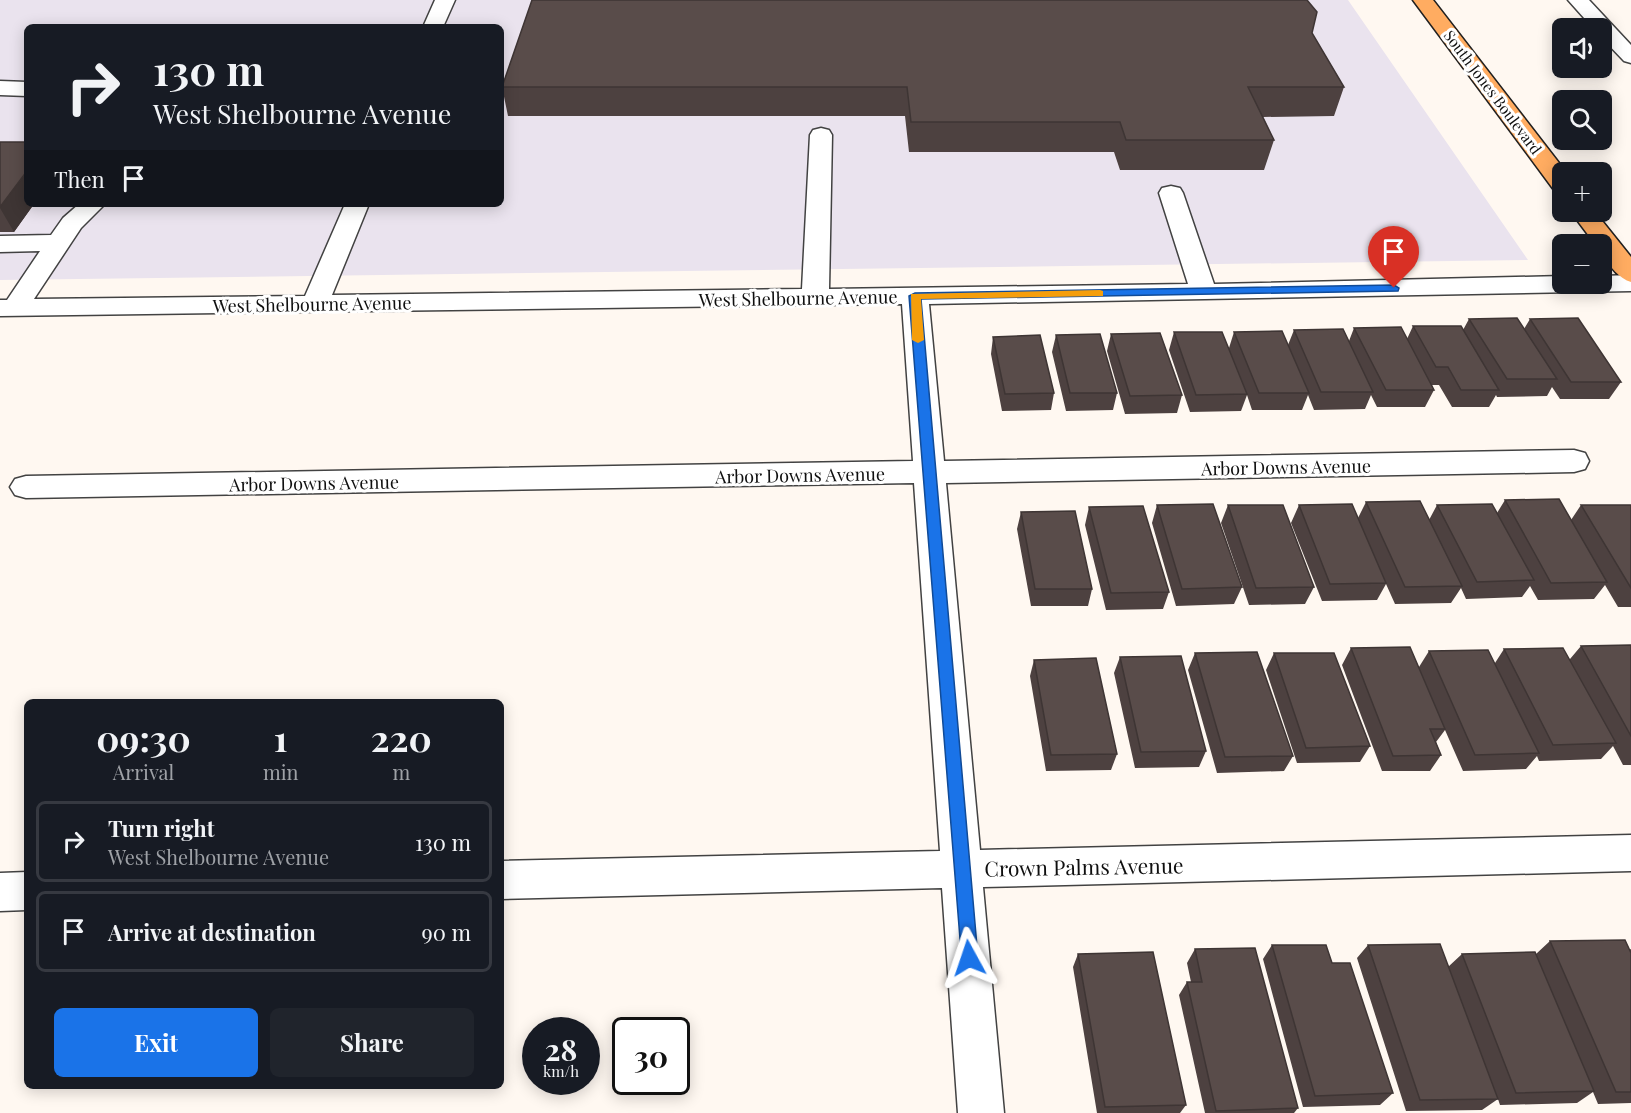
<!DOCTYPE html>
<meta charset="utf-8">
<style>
body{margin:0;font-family:"Playfair Display",serif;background:#20242c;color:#f1f3f6;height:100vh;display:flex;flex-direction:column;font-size:22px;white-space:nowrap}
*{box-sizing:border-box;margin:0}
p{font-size:20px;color:#9ea1a6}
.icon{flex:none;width:33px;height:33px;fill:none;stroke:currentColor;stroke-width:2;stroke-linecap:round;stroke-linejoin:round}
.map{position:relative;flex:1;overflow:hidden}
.sheet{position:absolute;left:24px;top:699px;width:480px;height:390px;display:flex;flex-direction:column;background:#171b24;border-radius:9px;box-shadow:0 3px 15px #0003}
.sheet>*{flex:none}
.hud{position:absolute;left:24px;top:24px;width:480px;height:183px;border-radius:9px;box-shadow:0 3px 15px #0003;background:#171b24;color:#f1f3f6;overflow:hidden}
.tools{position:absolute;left:1552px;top:18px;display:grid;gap:12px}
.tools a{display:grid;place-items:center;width:60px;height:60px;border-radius:9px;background:#171b24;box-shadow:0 3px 15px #0003;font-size:30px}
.speed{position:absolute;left:522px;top:1017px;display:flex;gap:12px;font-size:30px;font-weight:700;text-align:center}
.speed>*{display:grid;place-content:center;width:78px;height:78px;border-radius:50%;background:#171b24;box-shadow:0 3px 15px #0003;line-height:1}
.speed small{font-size:15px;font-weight:400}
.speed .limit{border:3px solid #111;border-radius:9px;background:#fff;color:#111}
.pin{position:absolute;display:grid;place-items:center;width:51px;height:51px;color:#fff;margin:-62px -26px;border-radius:50% 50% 50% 0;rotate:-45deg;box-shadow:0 0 6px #0007}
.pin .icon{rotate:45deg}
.me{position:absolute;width:66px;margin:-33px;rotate:355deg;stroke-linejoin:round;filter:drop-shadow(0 0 4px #0008)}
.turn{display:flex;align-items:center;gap:21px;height:126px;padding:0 30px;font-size:27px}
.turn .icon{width:78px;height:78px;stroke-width:2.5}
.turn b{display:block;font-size:42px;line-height:51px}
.then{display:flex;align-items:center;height:57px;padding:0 30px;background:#0003;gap:12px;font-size:22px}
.eta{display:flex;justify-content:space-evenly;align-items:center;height:102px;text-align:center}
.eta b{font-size:36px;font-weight:700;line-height:42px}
.cta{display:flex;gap:12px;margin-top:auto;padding:12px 30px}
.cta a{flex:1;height:69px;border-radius:9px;background:#1a73e8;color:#fff;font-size:24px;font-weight:700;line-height:69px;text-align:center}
.cta a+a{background:#20242c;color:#f1f3f6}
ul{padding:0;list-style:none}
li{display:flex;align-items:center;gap:18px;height:81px;margin:0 12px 9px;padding:0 18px;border:3px solid #363941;border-radius:9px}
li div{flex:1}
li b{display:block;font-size:22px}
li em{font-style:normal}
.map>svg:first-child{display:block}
.industrial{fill:#eae3ee;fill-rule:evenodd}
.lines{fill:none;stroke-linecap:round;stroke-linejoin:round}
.minor-casing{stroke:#424242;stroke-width:3}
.major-casing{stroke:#202020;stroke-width:3}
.minor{fill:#fff;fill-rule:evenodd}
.major{fill:#ffac61;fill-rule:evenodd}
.wall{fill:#4d4140}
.shaded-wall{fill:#3e3534}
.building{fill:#594c4a;stroke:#3e3534;stroke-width:1.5}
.route{fill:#1a73e8;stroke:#114b97;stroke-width:1.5}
.slow{fill:#f59e0b}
.labels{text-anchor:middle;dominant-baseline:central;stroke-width:6;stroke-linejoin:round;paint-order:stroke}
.far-street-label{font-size:15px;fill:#0f0f0f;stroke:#fff}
.street-label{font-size:18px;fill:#0f0f0f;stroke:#fff}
.near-street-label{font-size:21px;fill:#0f0f0f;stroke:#fff}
</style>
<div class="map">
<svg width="1631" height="1113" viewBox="0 0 1631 1113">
<rect width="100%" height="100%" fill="#fff8f1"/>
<path class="industrial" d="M0 0H1348L1528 260 0 280ZM27 27H501V204H27Z"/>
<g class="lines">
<g class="minor-casing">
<path id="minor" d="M435 0H455L443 27H423Z
M1568 0H1589L1631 45V63L1624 61 1602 38V28H1593Z
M0 81 27 82V96L0 95Z
M821 128 829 130 832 135 829 289 1188 284 1159 193 1162 188 1171 186 1180 188 1183 193 1214 284 1563 276V284H1602V276L1631 275V291L929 304 944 461 1574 450 1585 453 1589 461 1585 469 1574 472 946 483 980 850 1631 835V871L983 887 1004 1113H958L942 888 501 899V861L940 851 914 483 26 498 15 495 10 487 15 479 26 476 913 461 902 304 0 316V300H7L40 251 0 252V236L51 235 63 218 79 204H105L81 228 34 299 305 296 345 204H369L332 295 802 289 810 135 813 130Z
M27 872V910L0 911V873Z"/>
</g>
<g class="major-casing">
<path id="major" d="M1413 0H1433L1566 172H1563V192L1554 190Z
M1571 212H1595L1631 257V282C1617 278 1602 259 1602 244H1595Z"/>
</g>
<use href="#minor" class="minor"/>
<use href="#major" class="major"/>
</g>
<path class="wall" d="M1312 33 1344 87 1334 116 1263 117 1274 140 1264 170H1120L1114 152H909L905 116H508L502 87Z
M0 142 27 204H34L14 232H0Z
M1469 319 1524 329 1530 319 1621 382 1609 399H1560L1552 387 1547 396 1497 397 1496 395 1489 407H1452L1439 385H1432L1434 390 1425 407H1377L1371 395 1365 409 1314 410 1308 395 1302 410H1252L1247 395 1241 411 1190 412 1169 350 1174 332 1229 348 1234 332 1288 345 1294 330 1349 341 1354 328 1407 339 1413 326 1463 330Z
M1111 334 1182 395 1177 413 1125 414 1107 351Z
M1056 335 1117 393 1113 410 1066 411 1052 352Z
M993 337 1054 393 1051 410 1002 411 991 354Z
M1505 500 1571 520 1581 505H1631V607H1618L1605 585 1594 599 1538 600 1530 586 1522 597 1466 599 1461 588 1451 603 1395 604 1386 584 1377 600 1322 601 1291 523 1299 505 1358 518 1366 502 1429 520 1437 505 1497 513Z
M1157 505 1242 587 1234 604 1176 606 1152 523Z
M1228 505 1314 587 1305 604 1249 605 1221 523Z
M1089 507 1169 592 1163 609 1106 610 1085 525Z
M1021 512 1092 589 1088 606H1031L1017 529Z
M1631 645V765H1623L1613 746 1601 759 1539 761 1537 756 1526 769 1463 771 1445 730 1436 742 1441 755 1430 771H1382L1342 665 1351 648 1419 667 1429 651 1495 663 1504 649 1570 659 1581 646Z
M1195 653 1293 756 1284 771 1217 773 1188 670Z
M1274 653 1370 746 1360 762 1297 763 1266 670Z
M1120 657 1206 751 1199 767 1135 768 1114 673Z
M1034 660 1117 754 1111 770 1046 771 1030 676Z
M1550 941 1629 950 1631 949V1103L1598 1104 1593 1092 1577 1103 1500 1105 1498 1099 1482 1110 1406 1111 1357 958 1368 945 1448 967 1462 954H1536Z
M1272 945 1332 963 1393 1093 1380 1105 1303 1107 1263 959Z
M1195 949 1298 1108 1294 1113H1205L1179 995 1187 982H1191L1187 963Z
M1078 954 1186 1105 1180 1113H1097L1073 967Z"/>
<path class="shaded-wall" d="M27 171V204H34L14 232 0 208V207Z"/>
<path class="building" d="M532 0H1307L1317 12 1312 33 1344 87H1248L1274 140H1126L1120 122H911L907 87H502Z
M0 142H27V171L0 207Z
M1517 318 1557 379H1507L1469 319Z
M1578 318 1621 382H1571L1530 319Z
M1413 326H1461L1499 390H1461L1448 367H1436Z
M1401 327 1434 390H1386L1354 328Z
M1343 329 1373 392H1321L1294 330Z
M1282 331 1309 393H1259L1234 332Z
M1174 332H1222L1247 394 1196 395Z
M1160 333 1182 395 1130 396 1111 334Z
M1100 334 1117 393H1070L1056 335Z
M1040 335 1054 393 1005 394 993 337Z
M1559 499 1607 582 1551 583 1505 500Z
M1420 501 1462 586 1405 587 1366 502Z
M1213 504 1242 587 1182 589 1157 505Z
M1352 504 1386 583 1330 584 1299 505Z
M1492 504 1534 580 1477 582 1437 505Z
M1228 505H1283L1314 587 1256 588Z
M1581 505H1631V588Z
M1143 506 1169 592 1111 593 1089 507Z
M1075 511 1092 589H1035L1021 512Z
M1631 645V736L1581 646Z
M1410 647 1445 729H1430L1441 755 1393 756 1351 648Z
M1563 648 1616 743 1553 745 1504 649Z
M1488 650 1539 753 1475 755 1429 651Z
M1257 652 1293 756 1225 757 1195 653Z
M1274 653H1334L1370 746 1306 748Z
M1181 656 1206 751 1141 752 1120 657Z
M1096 658 1117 754 1051 755 1034 660Z
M1625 940 1631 953V1092H1616L1550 941Z
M1440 944 1498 1099 1420 1100 1368 945Z
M1272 945H1326L1332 963H1350L1393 1093 1315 1096Z
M1255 948 1298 1108 1216 1111 1187 982H1202L1195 949Z
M1153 952 1186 1105 1105 1107 1078 954Z
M1535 952 1594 1091 1516 1093 1462 954Z"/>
<path class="route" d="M1394 285 1399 288 1398 291 921 299 978 958 975 964 969 966 962 964 909 296 915 293Z"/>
<path class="slow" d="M1100 290 1103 291V296L921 299 924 340 918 343 912 340 911 294Z"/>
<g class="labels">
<g class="far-street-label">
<text transform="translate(1493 92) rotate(53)">South Jones Boulevard</text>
</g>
<g class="street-label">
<text transform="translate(798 298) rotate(-1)">West Shelbourne Avenue</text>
<text transform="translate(312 304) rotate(-1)">West Shelbourne Avenue</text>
<text transform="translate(1286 467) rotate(-1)">Arbor Downs Avenue</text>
<text transform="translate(800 475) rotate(-1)">Arbor Downs Avenue</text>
<text transform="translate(314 483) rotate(-1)">Arbor Downs Avenue</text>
</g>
<g class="near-street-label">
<text transform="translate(1084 866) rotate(-1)">Crown Palms Avenue</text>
</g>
</g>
</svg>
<div class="tools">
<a><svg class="icon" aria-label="sound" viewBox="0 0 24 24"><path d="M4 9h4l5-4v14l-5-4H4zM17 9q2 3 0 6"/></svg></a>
<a><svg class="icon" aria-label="search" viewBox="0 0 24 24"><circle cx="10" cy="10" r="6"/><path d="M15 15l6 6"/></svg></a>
<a>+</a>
<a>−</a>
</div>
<div class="speed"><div>28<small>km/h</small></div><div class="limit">30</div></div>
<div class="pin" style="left:1394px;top:288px;background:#d93025"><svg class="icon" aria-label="arrive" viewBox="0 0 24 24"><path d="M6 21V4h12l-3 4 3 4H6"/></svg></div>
<svg class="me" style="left:969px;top:958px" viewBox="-20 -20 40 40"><path d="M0-17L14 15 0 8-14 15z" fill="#1a73e8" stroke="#fff" stroke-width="4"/></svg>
<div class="hud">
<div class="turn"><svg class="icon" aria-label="right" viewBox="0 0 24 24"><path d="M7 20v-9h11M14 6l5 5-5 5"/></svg><div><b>130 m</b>West Shelbourne Avenue</div></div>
<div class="then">Then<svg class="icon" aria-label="arrive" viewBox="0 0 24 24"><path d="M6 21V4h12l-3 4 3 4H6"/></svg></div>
</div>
<section class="sheet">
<div class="eta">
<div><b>09:30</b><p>Arrival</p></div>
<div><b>1</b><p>min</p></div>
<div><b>220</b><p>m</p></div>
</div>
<ul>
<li><svg class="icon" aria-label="right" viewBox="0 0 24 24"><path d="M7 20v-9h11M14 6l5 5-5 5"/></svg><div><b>Turn right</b><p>West Shelbourne Avenue</p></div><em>130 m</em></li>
<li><svg class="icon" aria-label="arrive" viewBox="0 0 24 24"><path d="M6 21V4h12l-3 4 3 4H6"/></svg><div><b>Arrive at destination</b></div><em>90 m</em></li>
</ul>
<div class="cta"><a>Exit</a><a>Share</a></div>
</section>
</div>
